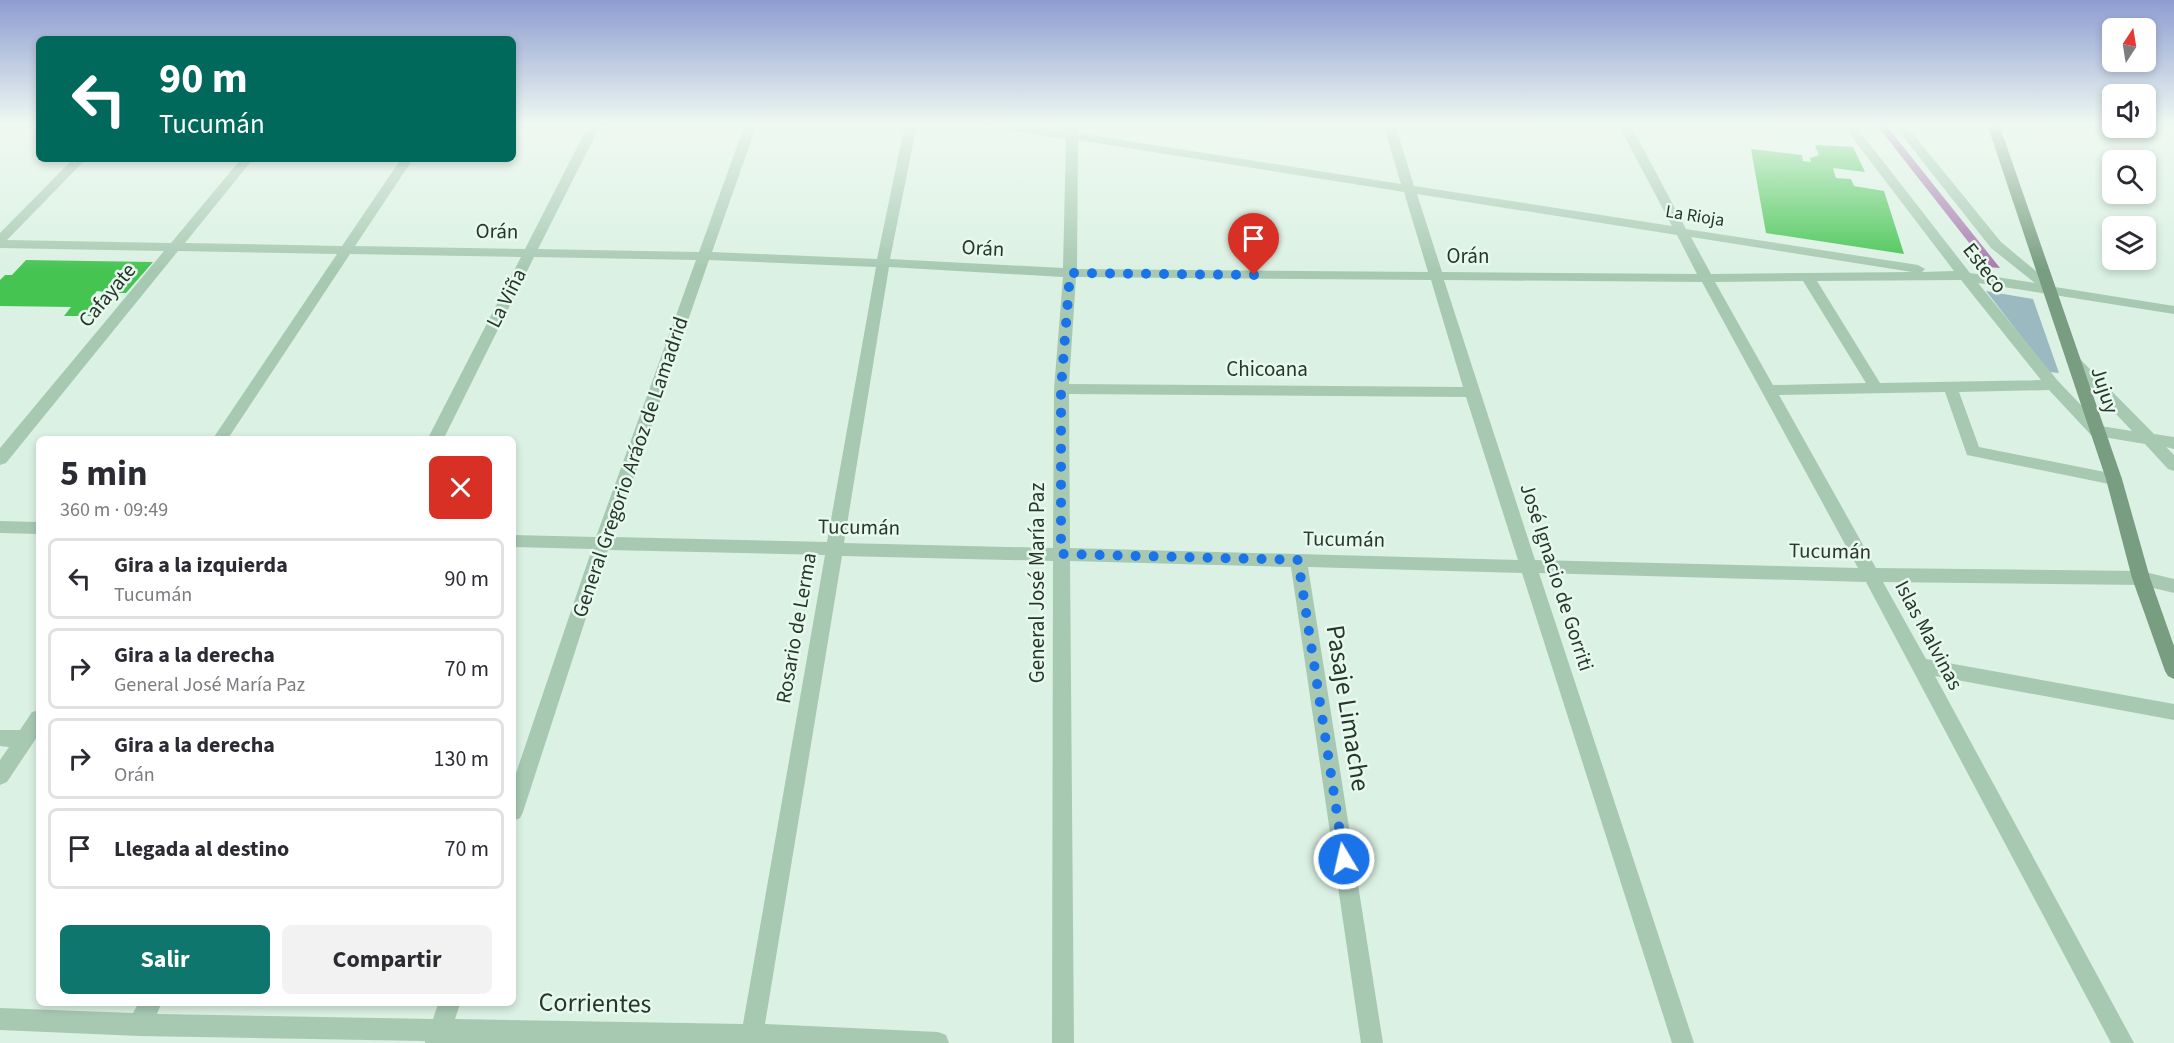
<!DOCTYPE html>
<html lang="es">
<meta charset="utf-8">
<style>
body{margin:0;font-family:"Source Sans 3",sans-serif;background:#f2f2f3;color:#2b2b33;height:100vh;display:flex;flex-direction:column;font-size:22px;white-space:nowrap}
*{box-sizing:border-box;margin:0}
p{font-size:20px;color:#7c7c81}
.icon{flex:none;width:33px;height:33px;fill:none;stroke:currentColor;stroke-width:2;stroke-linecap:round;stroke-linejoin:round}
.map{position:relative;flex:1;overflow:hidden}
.details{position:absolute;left:36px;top:436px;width:480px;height:570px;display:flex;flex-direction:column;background:#fff;border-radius:9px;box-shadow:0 3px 9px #0003}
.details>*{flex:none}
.hud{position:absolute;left:36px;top:36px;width:480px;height:126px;border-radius:9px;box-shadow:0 3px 9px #0003;background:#00695c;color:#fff;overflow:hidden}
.needle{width:39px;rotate:12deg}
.tools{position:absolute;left:2102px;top:18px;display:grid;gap:12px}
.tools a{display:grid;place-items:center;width:54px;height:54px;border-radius:9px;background:#fff;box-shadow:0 3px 9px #0003;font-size:30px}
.pin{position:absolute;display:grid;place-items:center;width:51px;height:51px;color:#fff;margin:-62px -26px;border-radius:50% 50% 50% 0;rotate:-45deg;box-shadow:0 0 6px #0007}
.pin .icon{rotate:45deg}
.me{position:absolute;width:66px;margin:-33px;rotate:351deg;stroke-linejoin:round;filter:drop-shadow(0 0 4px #0008)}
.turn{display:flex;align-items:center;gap:21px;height:126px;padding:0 24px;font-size:27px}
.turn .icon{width:78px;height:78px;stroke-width:2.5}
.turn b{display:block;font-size:42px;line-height:51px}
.round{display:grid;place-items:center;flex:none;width:63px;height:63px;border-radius:9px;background:#f2f2f3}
.headline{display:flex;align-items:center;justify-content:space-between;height:102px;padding:0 24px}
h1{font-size:36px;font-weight:700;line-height:45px}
.button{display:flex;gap:12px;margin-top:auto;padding:12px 24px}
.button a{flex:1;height:69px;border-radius:9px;background:#0f766e;color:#fff;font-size:24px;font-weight:700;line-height:69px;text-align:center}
.button a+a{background:#f2f2f3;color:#2b2b33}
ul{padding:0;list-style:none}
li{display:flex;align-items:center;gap:18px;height:81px;margin:0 12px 9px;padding:0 12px;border:3px solid #e1e1e2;border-radius:9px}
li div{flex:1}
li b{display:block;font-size:22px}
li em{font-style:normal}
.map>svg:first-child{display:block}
.green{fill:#9bb9c0}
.water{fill:#a87aae}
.building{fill:#46c452}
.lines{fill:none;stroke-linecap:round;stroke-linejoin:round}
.minor{fill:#a7c9b2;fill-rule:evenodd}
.secondary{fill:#789d80;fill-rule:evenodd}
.route{stroke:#1a73e8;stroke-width:10;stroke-dasharray:0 18}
.labels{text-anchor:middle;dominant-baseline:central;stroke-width:5;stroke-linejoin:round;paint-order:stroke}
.far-street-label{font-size:18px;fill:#28362a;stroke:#e7f9ee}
.street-label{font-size:21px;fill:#28362a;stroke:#e7f9ee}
.near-street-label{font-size:26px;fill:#28362a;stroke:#e7f9ee}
</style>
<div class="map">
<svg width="2174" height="1043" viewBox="0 0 2174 1043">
<rect width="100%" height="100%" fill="#dbf1e3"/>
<path class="green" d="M1986 291 2033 299 2059 373 2049 372Z"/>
<path class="water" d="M1876 124H1885L2000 268 1988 267Z"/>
<path class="building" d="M1818 145 1853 147 1865 172 1833 168 1836 178 1851 179 1854 186 1884 191 1904 254 1766 233 1751 149 1802 155 1803 161 1811 162 1810 158 1819 155 1815 146Z
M26 260 153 262 126 293H111L119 284H112L105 292 97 291 93 296 110 297 93 316H64L71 307 0 306V280L5 275H12Z"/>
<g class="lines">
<path class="minor" d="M589 124H601L538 249 699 252 745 124H757L712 252 877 259 905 124H917L890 259 1063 268 1066 139 996 128 990 124H1019L1066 131V124H1078V133L1401 184 1383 124H1395L1414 186 1672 226 1618 124H1630L1686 229 1918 265 1925 269 1922 272 1954 271 1842 124H1854L1970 273 2035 283 1991 248 1893 124H1905L2001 242 2055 287 2174 306V314L1978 283 2058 381 2101 426 2132 431 2068 363 2066 360 2068 357H2078L2154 434 2174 437V449L2166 447 2174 455V471L2168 469 2145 444 2091 435 2049 390 1959 392 1979 447 2120 475 2122 479 2120 483 2114 485 1967 455 1945 392 1779 395 1876 568 2141 571 2174 579V593L2141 585 1883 582 1926 659 2174 704V720L1935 676 2134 1043H2111L1866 582 1539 573 1694 1043H1672L1522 573 1308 567 1383 1043H1361L1291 567 1070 561 1074 1043H1052L1053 561 842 556 765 1024 938 1032 946 1035 949 1043H425V1041L139 1036 0 1030V1008L133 1013 138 1004H161L157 1014 433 1019 438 1004H460L455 1019 743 1024 825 555 608 550 523 812 520 818 513 821V782L592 549 513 547V535L596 537 696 260 534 257 443 440H427L521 257 350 254 227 440H212L337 254 178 251 6 463 0 465V448L164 251 0 248V233L73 159H86L7 240 171 243 241 159H253L185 243 342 246 401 159H413L355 246 525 249ZM1078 140 1404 192 1428 272 1077 269ZM1417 194 1677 235 1697 274 1442 272ZM1691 237 1912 272 1711 274ZM709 260 876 267 827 542 613 537ZM889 267 1063 277 1054 389 1053 548 844 543ZM1076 277 1431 280 1463 387 1069 384ZM1444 280 1702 282 1858 568 1535 560ZM1961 280 2041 380 1880 383 1817 281ZM1803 281 1866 383 1773 385 1715 282ZM1069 394 1466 397 1518 560 1070 548Z
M0 521 39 522V534L0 533Z
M39 710V734L7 782 0 785V760L9 747 0 746V730H20L32 712Z"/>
<path class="secondary" d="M1987 124H1999L2122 479 2150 578 2174 646V679L2168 676 2165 671 2132 578 2106 479Z"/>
</g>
<linearGradient id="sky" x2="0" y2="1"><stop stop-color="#8e9dd1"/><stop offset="0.46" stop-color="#eff9f2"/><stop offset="1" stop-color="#eff9f2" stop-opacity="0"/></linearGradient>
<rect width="2174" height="270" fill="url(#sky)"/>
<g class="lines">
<path class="route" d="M1254 275 1070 273 1061 389V554L1298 560 1344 859"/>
</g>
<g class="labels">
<g class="far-street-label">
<text transform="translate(1695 216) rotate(9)">La Rioja</text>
</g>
<g class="street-label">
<text transform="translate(497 231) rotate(1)">Orán</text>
<text transform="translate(983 248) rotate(3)">Orán</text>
<text x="1468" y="256">Orán</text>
<text transform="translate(1985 268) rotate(52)">Esteco</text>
<text transform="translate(107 295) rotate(-50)">Cafayate</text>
<text transform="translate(506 298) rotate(-63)">La Viña</text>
<text x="1267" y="369">Chicoana</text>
<text transform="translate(2105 390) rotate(72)">Jujuy</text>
<text transform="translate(630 467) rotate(-71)">General Gregorio Aráoz de Lamadrid</text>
<text transform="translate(859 527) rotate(1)">Tucumán</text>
<text transform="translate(1344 539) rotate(1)">Tucumán</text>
<text transform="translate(1830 551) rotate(1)">Tucumán</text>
<text transform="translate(1557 577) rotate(72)">José Ignacio de Gorriti</text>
<text transform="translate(1037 583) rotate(-90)">General José María Paz</text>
<text transform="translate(796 628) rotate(-80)">Rosario de Lerma</text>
<text transform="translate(1929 635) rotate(62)">Islas Malvinas</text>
</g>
<g class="near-street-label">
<text transform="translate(1348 708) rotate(81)">Pasaje Limache</text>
<text transform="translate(595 1003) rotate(1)">Corrientes</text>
</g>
</g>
</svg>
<div class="tools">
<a><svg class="needle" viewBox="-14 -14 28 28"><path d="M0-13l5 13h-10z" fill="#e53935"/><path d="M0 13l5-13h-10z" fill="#7c7c81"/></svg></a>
<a><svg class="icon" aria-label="sound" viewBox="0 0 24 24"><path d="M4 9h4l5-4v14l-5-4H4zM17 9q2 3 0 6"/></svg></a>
<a><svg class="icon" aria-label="search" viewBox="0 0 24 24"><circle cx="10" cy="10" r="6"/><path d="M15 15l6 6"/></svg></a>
<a><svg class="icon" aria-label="layers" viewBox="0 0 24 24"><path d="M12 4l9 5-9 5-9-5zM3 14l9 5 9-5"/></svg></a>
</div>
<div class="pin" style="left:1254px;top:275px;background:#d93025"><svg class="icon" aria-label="arrive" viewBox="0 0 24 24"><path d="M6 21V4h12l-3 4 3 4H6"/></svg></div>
<svg class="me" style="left:1344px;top:859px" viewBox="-20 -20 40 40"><circle r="17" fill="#1a73e8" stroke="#fff" stroke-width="3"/><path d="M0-11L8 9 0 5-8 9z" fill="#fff"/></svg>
<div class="hud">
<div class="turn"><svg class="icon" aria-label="left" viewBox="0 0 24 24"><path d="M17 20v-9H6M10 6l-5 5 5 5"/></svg><div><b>90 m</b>Tucumán</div></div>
</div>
<section class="details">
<div class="headline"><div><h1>5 min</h1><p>360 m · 09:49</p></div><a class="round" style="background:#d93025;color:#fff"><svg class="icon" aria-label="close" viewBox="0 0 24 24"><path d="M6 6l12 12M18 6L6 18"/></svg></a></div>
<ul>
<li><svg class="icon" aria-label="left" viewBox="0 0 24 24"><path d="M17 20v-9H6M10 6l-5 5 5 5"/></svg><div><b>Gira a la izquierda</b><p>Tucumán</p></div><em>90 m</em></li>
<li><svg class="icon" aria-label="right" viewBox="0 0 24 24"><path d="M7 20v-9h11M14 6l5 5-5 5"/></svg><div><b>Gira a la derecha</b><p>General José María Paz</p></div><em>70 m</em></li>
<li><svg class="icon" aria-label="right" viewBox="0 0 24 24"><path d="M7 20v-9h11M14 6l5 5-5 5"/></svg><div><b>Gira a la derecha</b><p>Orán</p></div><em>130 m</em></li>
<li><svg class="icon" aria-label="arrive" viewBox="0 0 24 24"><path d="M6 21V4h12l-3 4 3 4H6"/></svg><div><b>Llegada al destino</b></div><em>70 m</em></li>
</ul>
<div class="button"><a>Salir</a><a>Compartir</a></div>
</section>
</div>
